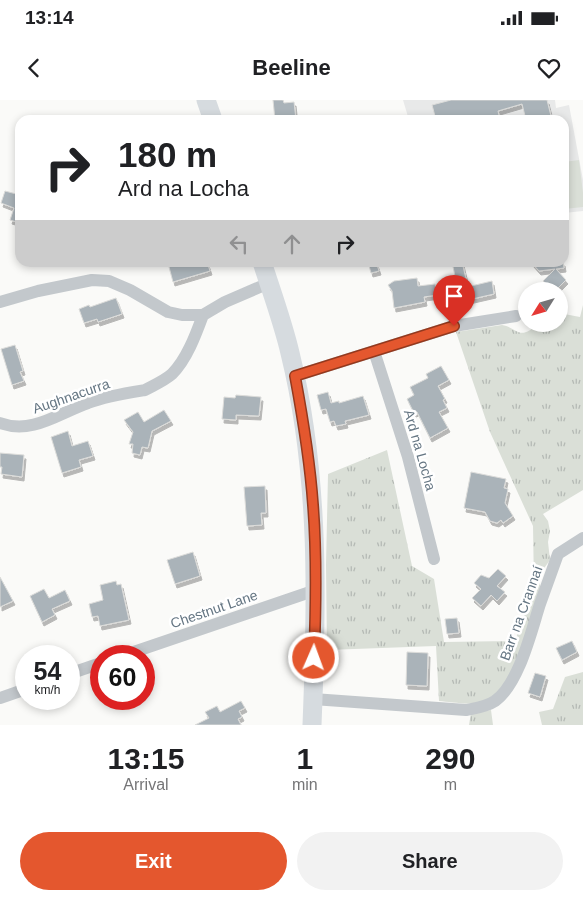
<!DOCTYPE html>
<meta charset="utf-8">
<style>
body{margin:0;font-family:Helvetica,sans-serif;background:#f2f2f2;color:#202124;height:100vh;display:flex;flex-direction:column;font-size:19px;white-space:nowrap}
*{box-sizing:border-box;margin:0}
p{font-size:16px;color:#757577}
.icon{flex:none;width:28px;height:28px;fill:none;stroke:currentColor;stroke-width:2;stroke-linecap:round;stroke-linejoin:round}
.map{position:relative;height:625px;overflow:hidden}
.sheet{display:flex;flex-direction:column;background:#fff;flex:1}
.sheet>*{flex:none}
.guide{position:absolute;left:15px;top:15px;width:554px;height:152px;border-radius:15px;box-shadow:0 2px 8px #0003;background:#fff;color:#202124;overflow:hidden}
.needle{width:32px;rotate:233deg}
.tools{position:absolute;left:518px;top:182px;display:grid;gap:10px}
.tools a{display:grid;place-items:center;width:50px;height:50px;border-radius:50%;background:#fff;box-shadow:0 2px 8px #0003;font-size:25px}
.speed{position:absolute;left:15px;top:545px;display:flex;gap:10px;font-size:25px;font-weight:700;text-align:center}
.speed>*{display:grid;place-content:center;width:65px;height:65px;border-radius:50%;background:#fff;box-shadow:0 2px 8px #0003;line-height:1}
.speed small{font-size:12px;font-weight:400}
.speed .limit{border:8px solid #d22;background:#fff;color:#111}
.pin{position:absolute;display:grid;place-items:center;width:42px;height:42px;color:#fff;margin:-51px -21px;border-radius:50% 50% 50% 0;rotate:-45deg;box-shadow:0 0 5px #0007}
.pin .icon{rotate:45deg}
.me{position:absolute;width:55px;margin:-28px;rotate:2deg;stroke-linejoin:round;filter:drop-shadow(0 0 4px #0008)}
.turn{display:flex;align-items:center;gap:18px;height:105px;padding:0 20px;font-size:22px}
.turn .icon{width:65px;height:65px;stroke-width:2.5}
.turn b{display:block;font-size:35px;line-height:42px}
.lanes{display:flex;align-items:center;height:48px;padding:0 20px;background:#0003;justify-content:center;gap:25px;direction:ltr}
.lanes .off{opacity:.35}
.eta{display:flex;justify-content:space-evenly;align-items:center;height:85px;text-align:center}
.eta b{font-size:30px;font-weight:700;line-height:35px}
.primary-button{display:flex;gap:10px;margin-top:auto;padding:10px 20px}
.primary-button a{flex:1;height:58px;border-radius:30px;background:#e4572e;color:#fff;font-size:20px;font-weight:700;line-height:58px;text-align:center}
.primary-button a+a{background:#f2f2f2;color:#202124}
.status{display:flex;justify-content:space-between;align-items:center;height:35px;padding:0 25px;background:#fff;direction:ltr}
.status svg{height:14px;fill:currentColor}
header{display:flex;justify-content:space-between;align-items:center;height:65px;padding:0 20px;background:#fff;font-size:22px;font-weight:700}
.map>svg:first-child{display:block}
.built{fill:#e8e9e9}
.grass{fill:url(#grass-tufts)}
.pitch{fill:#dadfd7}
.building{fill:#aab3b9;stroke:#dcdcda;filter:url(#shadow)}
.lines{fill:none;stroke-linecap:round;stroke-linejoin:round}
.minor{stroke:#c3c8cc;stroke-width:12}
.primary{stroke:#d6dbdf;stroke-width:19}
.route-casing{stroke:#94391e;stroke-width:12}
.route{stroke:#e4572e;stroke-width:9}
.labels{text-anchor:middle;dominant-baseline:central;stroke-width:5;stroke-linejoin:round;paint-order:stroke}
.street-label{font-size:14px;fill:#657683;stroke:#fff}
</style>
<div class="status"><b>13:14</b><svg viewBox="0 0 49 12"><path d="M0 12V9h3v3zM5 12V6h3v6zM10 12V3h3v9zM15 12V0h3v12zM26 1h20v11H26zM47 4h2v5h-2z"/></svg></div>
<header><svg class="icon" aria-label="back" viewBox="0 0 24 24"><path d="M15 5l-7 7 7 7"/></svg>Beeline<svg class="icon" aria-label="heart" viewBox="0 0 24 24"><path d="M12 20l-8-8c-3-5 5-10 8-4 3-6 11-1 8 4z"/></svg></header>
<div class="map">
<svg width="583" height="625" viewBox="0 0 583 625">
<defs>
<pattern id="grass-tufts" width="24" height="20" patternUnits="userSpaceOnUse" patternTransform="scale(1.25)"><rect width="24" height="20" fill="#dadfd7"/><path d="M3 7l-1-3M5 7V3M7 7l1-3M15 17l-1-3M17 17v-4M19 17l1-3" fill="none" stroke="#b4b9b4"/></pattern>
<filter id="shadow"><feDropShadow dx="2" dy="4" stdDeviation="0" flood-color="#0004"/></filter>
</defs>
<rect width="100%" height="100%" fill="#fafaf8"/>
<path class="built" d="M403 0H555L556 8 569 5 583 80V111L564 113V20H409Z"/>
<path class="grass" d="M583 205V390L543 414 548 421 550 431 548 442 550 460 537 478 541 488C531 518 515 588 485 601 472 606 452 602 439 601L436 546 327 550 326 465 328 374 387 350 412 466 434 479 444 542 515 541 534 487 533 426 490 332 456 232 502 225C516 227 519 240 534 227L535 224H559V213L580 217Z
M583 572V625H542L539 612 553 609 565 577Z
M491 610 493 625H469L471 613Z"/>
<path class="pitch" d="M579 60 583 93V107L564 109V62Z"/>
<path class="building" d="M273 0H283L284 3 294 2 296 20H275Z
M451 0H547L552 20H526L522 4 498 11 500 20H436L432 5Z
M5 91 20 95V123L10 120 14 108 1 103Z
M184 162H207L210 171 173 182 169 167Z
M368 162H376L379 171 371 173Z
M452 162H462L467 183H470L471 186 492 181 494 194 459 202 455 187 457 186Z
M531 162H563L564 168 556 169 566 180 557 189 554 185 551 188 543 181 555 169 539 171Z
M417 178 418 186 435 184 437 195 424 197 425 202 394 208 392 191 388 185 394 181Z
M116 198 122 214 98 222 97 219 84 223 79 209 89 205 90 207Z
M15 245 23 271 20 272 24 281 12 285 1 249Z
M441 266 449 280 438 286 445 299 443 300 447 308 439 312 448 328 430 338 417 312 414 313 407 299 414 295 410 287 428 278 426 274Z
M328 292 331 303 339 301V303L363 296 369 315 345 321 346 324 336 326 334 321 330 322 326 309 321 310 317 295Z
M236 295 261 297 259 316 236 315V320L222 319 224 297 235 298Z
M164 310 171 321 152 331 148 348 142 347 140 355 132 353 133 344H129L133 332 124 320 138 312 144 322Z
M68 331 72 346 88 341 93 356 79 360 81 367 62 373 51 337Z
M0 353 24 355 22 377 1 374 2 367H0Z
M471 372 506 379 504 388 508 389 505 403 513 416 503 423 501 420 497 423 490 421 485 412 464 408Z
M265 386 266 413H261L262 425 247 426 244 387Z
M193 452 200 476 175 484 167 460Z
M498 469 506 476 497 486 505 492 497 501 491 495 481 506 472 498 481 489 474 483 481 475 489 478Z
M0 477 13 501 0 507Z
M116 481 117 485 121 484 129 520 100 526 98 516 92 517 89 504 103 500 100 485Z
M44 489 49 498 65 490 70 501 52 509 55 515 42 522 30 496Z
M457 518 459 533 447 534 445 519Z
M572 541 577 552 562 560 556 548Z
M407 552 428 553 427 586 406 585Z
M535 573 546 576 540 597 528 593Z
M241 601 245 608 239 611 242 617 238 619 241 625H195L209 618 205 612 217 606 220 612Z"/>
<g class="lines">
<path class="minor" d="M0 202 38 191 92 180 109 181 130 190 168 212 182 215H203L225 202 269 183
M374 251 408 357 434 459
M295 276 454 226 516 216
M0 323C32 335 59 313 88 303 106 296 126 293 145 290 154 285 164 281 172 274 187 259 196 234 203 215
M122 556 316 490
M69 574 101 563
M0 598 26 589
M313 599 466 610C476 608 486 607 495 601 519 584 531 532 540 504 546 487 552 471 558 454L583 438"/>
<path class="primary" d="M206 0 213 20
M262 162C272 193 283 223 290 253 320 375 317 501 312 625"/>
</g>
<g class="lines">
<g class="route-casing">
<path id="route" d="M314 558C316 507 317 456 313 405 310 361 303 319 295 276L454 226"/>
</g>
<use href="#route" class="route"/>
</g>
<g class="labels">
<g class="street-label">
<text transform="translate(71 296) rotate(-19)">Aughnacurra</text>
<text transform="translate(420 350) rotate(74)">Ard na Locha</text>
<text transform="translate(214 509) rotate(-19)">Chestnut Lane</text>
<text transform="translate(521 513) rotate(-70)">Barr na Crannaí</text>
</g>
</g>
</svg>
<div class="tools">
<a><svg class="needle" viewBox="-14 -14 28 28"><path d="M0-13l5 13h-10z" fill="#e53935"/><path d="M0 13l5-13h-10z" fill="#757577"/></svg></a>
</div>
<div class="speed"><div>54<small>km/h</small></div><div class="limit">60</div></div>
<div class="pin" style="left:454px;top:226px;background:#d93025"><svg class="icon" aria-label="arrive" viewBox="0 0 24 24"><path d="M6 21V4h12l-3 4 3 4H6"/></svg></div>
<svg class="me" style="left:314px;top:558px" viewBox="-20 -20 40 40"><circle r="17" fill="#e4572e" stroke="#fff" stroke-width="3"/><path d="M0-11L8 9 0 5-8 9z" fill="#fff"/></svg>
<div class="guide">
<div class="turn"><svg class="icon" aria-label="right" viewBox="0 0 24 24"><path d="M7 20v-9h11M14 6l5 5-5 5"/></svg><div><b>180 m</b>Ard na Locha</div></div>
<div class="lanes"><svg class="icon off" aria-label="left" viewBox="0 0 24 24"><path d="M17 20v-9H6M10 6l-5 5 5 5"/></svg><svg class="icon off" aria-label="ahead" viewBox="0 0 24 24"><path d="M12 20V5M6 11l6-6 6 6"/></svg><svg class="icon" aria-label="right" viewBox="0 0 24 24"><path d="M7 20v-9h11M14 6l5 5-5 5"/></svg></div>
</div>
</div>
<section class="sheet">
<div class="eta">
<div><b>13:15</b><p>Arrival</p></div>
<div><b>1</b><p>min</p></div>
<div><b>290</b><p>m</p></div>
</div>
<div class="primary-button"><a>Exit</a><a>Share</a></div>
</section>
